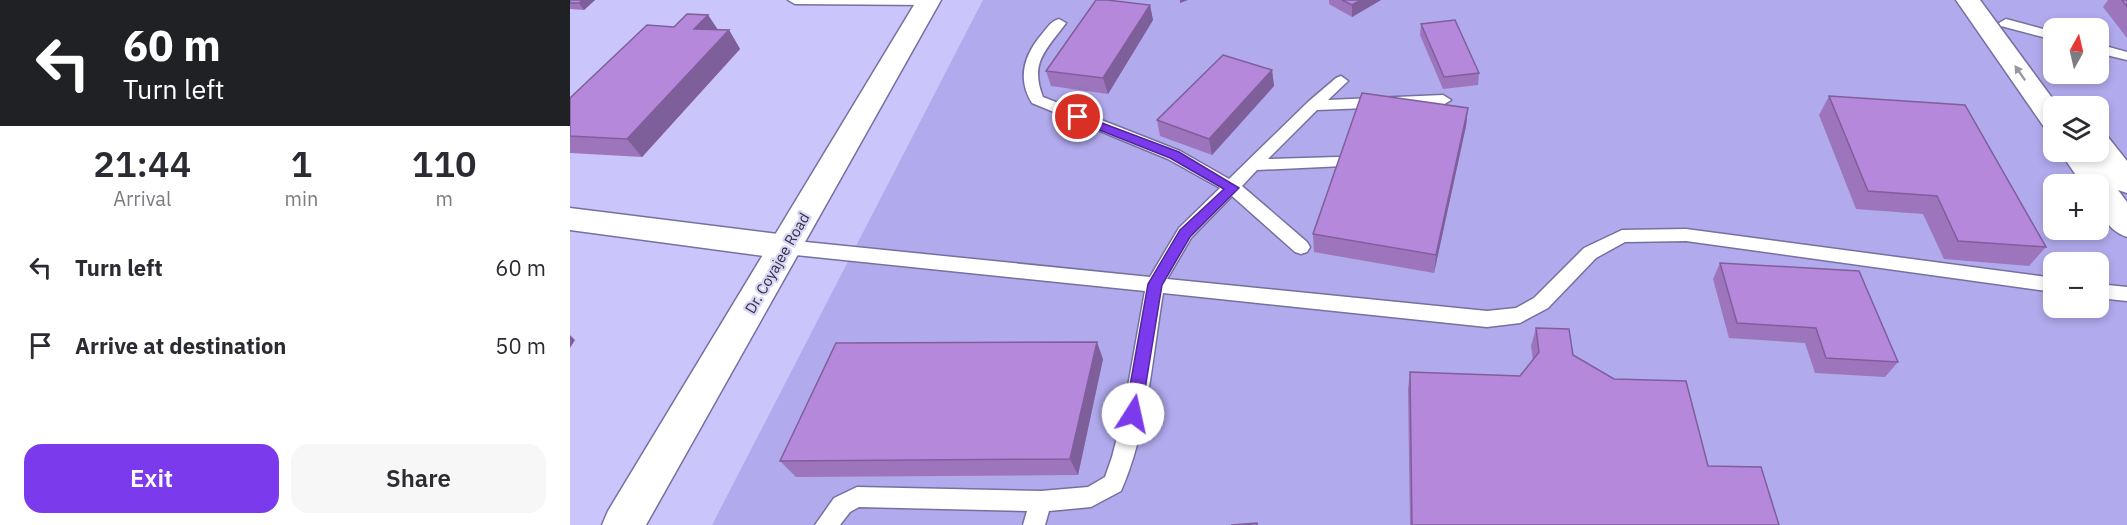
<!DOCTYPE html>
<meta charset="utf-8">
<style>
body{margin:0;font-family:"IBM Plex Sans",sans-serif;background:#f7f7f7;color:#2b2b33;height:100vh;display:flex;flex-direction:column;font-size:22px;white-space:nowrap}
*{box-sizing:border-box;margin:0}
p{font-size:20px;color:#7c7c81}
.icon{flex:none;width:33px;height:33px;fill:none;stroke:currentColor;stroke-width:2;stroke-linecap:round;stroke-linejoin:round}
.map{position:relative;flex:1;overflow:hidden}
.panel{display:flex;flex-direction:column;background:#fff;width:570px}
.panel>*{flex:none}
.banner{background:#202124;color:#fff;overflow:hidden}
.needle{width:39px;rotate:8deg}
.fabs{position:absolute;left:1473px;top:18px;display:grid;gap:12px}
.fabs a{display:grid;place-items:center;width:66px;height:66px;border-radius:12px;background:#fff;box-shadow:0 3px 9px #0003;font-size:30px}
.pin{position:absolute;display:grid;place-items:center;width:51px;height:51px;color:#fff;margin:-26px;border:3px solid #fff;border-radius:50%;box-shadow:0 2px 6px #0007}
.me{position:absolute;width:66px;margin:-33px;rotate:10deg;stroke-linejoin:round;filter:drop-shadow(0 0 4px #0008)}
.turn{display:flex;align-items:center;gap:21px;height:126px;padding:0 24px;font-size:27px}
.turn .icon{width:78px;height:78px;stroke-width:2.5}
.turn b{display:block;font-size:42px;line-height:51px}
.eta{display:flex;justify-content:space-evenly;align-items:center;height:102px;text-align:center}
.eta b{font-size:36px;font-weight:600;line-height:42px}
.primary-button{display:flex;gap:12px;margin-top:auto;padding:12px 24px}
.primary-button a{flex:1;height:69px;border-radius:18px;background:#7c3aed;color:#fff;font-size:24px;font-weight:600;line-height:69px;text-align:center}
.primary-button a+a{background:#f7f7f7;color:#2b2b33}
ul{padding:0;list-style:none}
li{display:flex;align-items:center;gap:18px;height:78px;padding:0 24px}
li div{flex:1}
li b{display:block;font-size:22px}
li em{font-style:normal}
main{display:flex;flex:1;min-height:0}
.map>svg:first-child{display:block}
.green{fill:#b1aaed;fill-rule:evenodd}
.lines{fill:none;stroke-linecap:round;stroke-linejoin:round}
.service-casing{stroke:#7570a0;stroke-width:3}
.minor-casing{stroke:#7570a0;stroke-width:3}
.tertiary-casing{stroke:#7570a0;stroke-width:3}
.service{fill:#fff;fill-rule:evenodd}
.minor{fill:#fff;fill-rule:evenodd}
.tertiary{fill:#fff;fill-rule:evenodd}
.wall{fill:#9d75bd}
.shaded-wall{fill:#7f5f9a}
.building{fill:#b688dc;stroke:#7f5f9a;stroke-width:1.5}
.oneway{fill:#9898a2}
.route{fill:#7c3aed;stroke:#51269a;stroke-width:1.5}
.labels{text-anchor:middle;dominant-baseline:central;stroke-width:4.5;stroke-linejoin:round;paint-order:stroke}
.street-label{font-size:15px;fill:#323045;stroke:#d8d6f6}
</style>
<main>
<section class="panel">
<div class="banner">
<div class="turn"><svg class="icon" aria-label="left" viewBox="0 0 24 24"><path d="M17 20v-9H6M10 6l-5 5 5 5"/></svg><div><b>60 m</b>Turn left</div></div>
</div>
<div class="eta">
<div><b>21:44</b><p>Arrival</p></div>
<div><b>1</b><p>min</p></div>
<div><b>110</b><p>m</p></div>
</div>
<ul>
<li><svg class="icon" aria-label="left" viewBox="0 0 24 24"><path d="M17 20v-9H6M10 6l-5 5 5 5"/></svg><div><b>Turn left</b></div><em>60 m</em></li>
<li><svg class="icon" aria-label="arrive" viewBox="0 0 24 24"><path d="M6 21V4h12l-3 4 3 4H6"/></svg><div><b>Arrive at destination</b></div><em>50 m</em></li>
</ul>
<div class="primary-button"><a>Exit</a><a>Share</a></div>
</section>
<div class="map">
<svg width="1557" height="525" viewBox="0 0 1557 525">
<rect width="100%" height="100%" fill="#cac6fb"/>
<path class="green" d="M413 0H1557V525H142ZM1484 28H1528V74H1484ZM1484 106H1528V152H1484ZM1484 184H1528V230H1484ZM1484 262H1528V308H1484Z"/>
<g class="lines">
<g class="service-casing">
<path id="service" d="M218 0H364L365 1 358 5 225 4Z
M489 19 496 23C477 49 459 62 473 97L610 151 659 179 738 102 766 78 771 76 778 81 758 100 873 95 881 100 873 105 747 110 698 159 768 157 774 158 776 162 774 166 687 170 672 186 737 242 740 247 737 252 731 254 725 252 662 196 621 238 597 279 917 311 946 308 964 298 1014 248 1052 230 1116 229 1484 278V292L1116 241 1055 242 1026 258 978 308 950 323 917 327 593 293C582 358 578 430 551 491L521 507 479 511 475 525H453L457 511 289 507 280 512 270 525H245L264 498 287 487 471 491 518 487 535 477 542 457 553 414 575 291 216 254 210 252 207 247 210 242 216 240 580 277 609 228 650 188 598 159 462 103C447 79 454 55 472 34 477 28 481 21 489 19Z
M1436 19 1484 32V40L1431 26 1429 23Z
M1528 44 1557 52V60L1528 53Z
M1528 284 1557 287V301L1528 298Z"/>
</g>
<g class="minor-casing">
<path id="minor" d="M0 208 216 235 227 238 232 247 227 256 216 259 0 230Z"/>
</g>
<g class="tertiary-casing">
<path id="tertiary" d="M347 0H371L76 525H32L38 511Z
M1386 0H1410L1488 106H1484V130L1474 127Z
M1528 135 1538 137 1557 161V193L1548 190 1557 202V237C1533 229 1528 207 1528 184H1512L1490 152H1528Z"/>
</g>
<use href="#service" class="service"/>
<use href="#minor" class="minor"/>
<use href="#tertiary" class="tertiary"/>
</g>
<path class="wall" d="M0 0H25L14 10 0 9Z
M759 0H811L782 17 759 4Z
M1538 0H1557V38L1533 7Z
M580 5 583 20 538 94 481 86 476 71Z
M138 15 148 30H159L170 49 72 157 0 153V98L104 27Z
M851 24 909 73 908 85 873 89 850 35Z
M702 70 704 86 642 155 590 136 587 120Z
M1259 96 1476 247 1459 266 1374 259 1353 214 1286 209 1249 115Z
M898 108 896 126 864 273 744 252 743 234Z
M1150 263 1328 362 1315 377 1245 373 1235 343 1159 338 1143 279Z
M966 328 1003 355 1138 466 1209 525H840L838 389 840 372 950 376 963 360 961 346Z
M533 359 508 475 226 477 210 461Z"/>
<path class="shaded-wall" d="M13 0H25L14 10 9 3Z
M610 0H618L610 3Z
M791 0H811L782 17V5Z
M580 5 583 20 538 94 533 78Z
M138 15 150 33 124 29Z
M159 30 170 49 72 157 57 139Z
M702 70 704 86 642 155 639 139Z
M898 108 896 126 864 273 866 255Z
M0 335 5 340 0 348Z
M527 342 533 359 508 475 500 459Z"/>
<path class="building" d="M0 0H13L9 3H0Z
M526 0H537L580 5 533 78 476 71Z
M772 0H791L782 5Z
M1552 0H1557V7Z
M117 14 138 15 124 29 159 30 57 139 0 136V98L77 25 104 27Z
M885 20 909 73 874 77 851 24Z
M653 55 702 70 639 139 587 120Z
M792 93 898 108 866 255 743 234Z
M1259 96 1395 105 1476 247 1388 241 1367 196 1298 191Z
M1150 263 1289 271 1328 362 1256 358 1246 328 1167 323Z
M966 328 999 329 1003 355 1044 379 1116 381 1138 466 1191 467 1209 525H842L840 372 950 376 969 352Z
M527 342 500 459 210 461 266 343Z
M687 523V525H661Z"/>
<defs><path id="oneway-solid" d="M-6-.8H1V-3.2L6.5 0L1 3.2V.8H-6Z" transform="scale(1.5)"/></defs>
<use class="oneway" href="#oneway-solid" transform="translate(1450 73) rotate(-125)"/>
<path class="route" d="M508 114 609 152 669 188 620 237 592 285 571 414 568 419 563 421 557 419 555 414 578 284 610 230 654 189 600 158 504 120 502 117Z"/>
<g class="labels">
<g class="street-label">
<text transform="translate(207 263) rotate(-60)">Dr. Coyajee Road</text>
</g>
</g>
</svg>
<div class="fabs">
<a><svg class="needle" viewBox="-14 -14 28 28"><path d="M0-13l5 13h-10z" fill="#e53935"/><path d="M0 13l5-13h-10z" fill="#7c7c81"/></svg></a>
<a><svg class="icon" aria-label="layers" viewBox="0 0 24 24"><path d="M12 4l9 5-9 5-9-5zM3 14l9 5 9-5"/></svg></a>
<a>+</a>
<a>−</a>
</div>
<div class="pin" style="left:508px;top:117px;background:#d93025"><svg class="icon" aria-label="arrive" viewBox="0 0 24 24"><path d="M6 21V4h12l-3 4 3 4H6"/></svg></div>
<svg class="me" style="left:563px;top:414px" viewBox="-20 -20 40 40"><circle r="19" fill="#fff"/><path d="M0-13L10 11 0 6-10 11z" fill="#7c3aed"/></svg>
</div>
</main>
